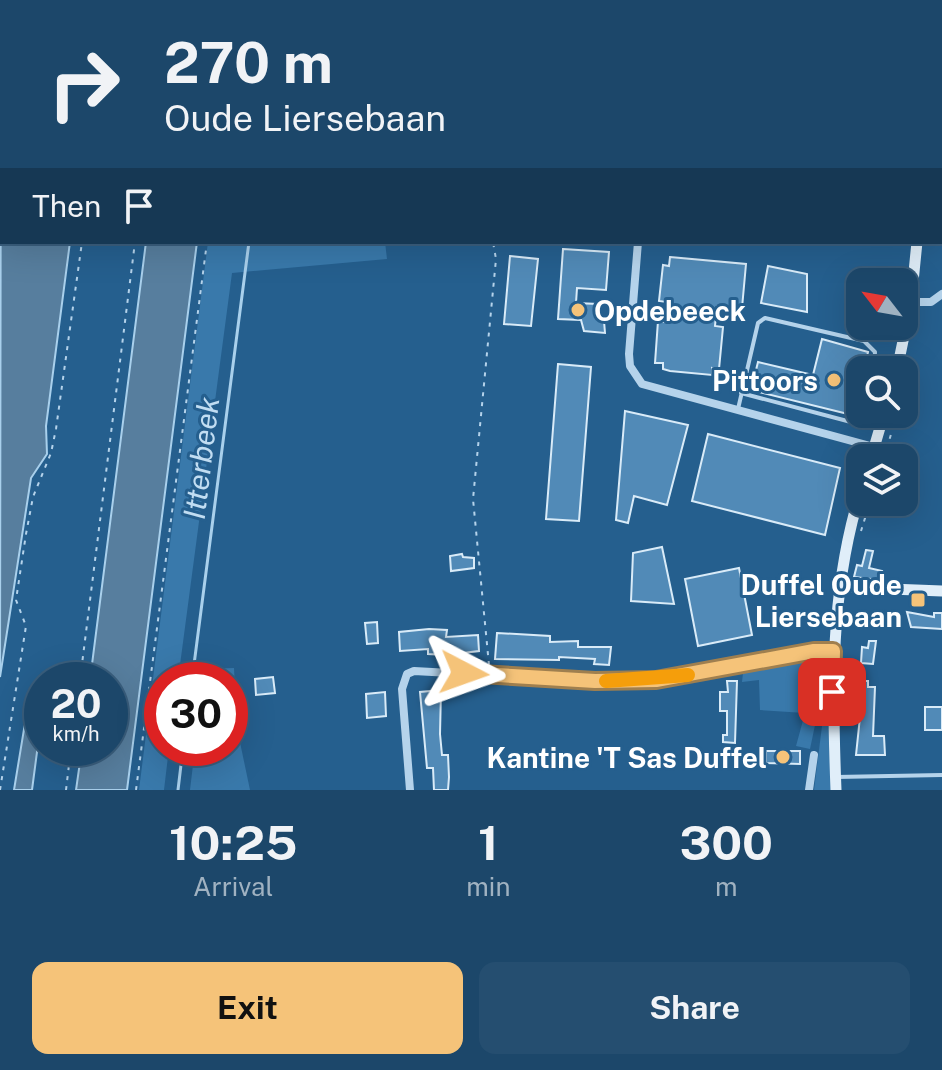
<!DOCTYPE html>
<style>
body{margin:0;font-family:"Public Sans",sans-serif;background:#254e70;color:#f1f3f6;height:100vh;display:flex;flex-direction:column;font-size:30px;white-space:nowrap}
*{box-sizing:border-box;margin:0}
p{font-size:26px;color:#a0b2c1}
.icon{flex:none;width:44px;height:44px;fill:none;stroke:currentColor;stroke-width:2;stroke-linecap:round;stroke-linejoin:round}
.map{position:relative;height:790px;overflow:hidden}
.panel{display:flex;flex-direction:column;background:#1c476a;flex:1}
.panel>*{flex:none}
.guide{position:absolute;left:0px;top:0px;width:942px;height:244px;box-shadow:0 8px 32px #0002,0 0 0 2px #3a5f7e;background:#1c476a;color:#f1f3f6;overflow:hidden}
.needle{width:52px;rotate:301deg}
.tools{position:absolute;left:846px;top:268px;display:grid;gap:16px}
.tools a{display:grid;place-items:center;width:72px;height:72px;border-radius:16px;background:#1c476a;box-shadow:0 8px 32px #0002,0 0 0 2px #3a5f7e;font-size:40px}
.speed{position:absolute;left:24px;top:662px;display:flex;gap:16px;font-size:40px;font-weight:700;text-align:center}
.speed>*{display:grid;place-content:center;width:104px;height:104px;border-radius:50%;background:#1c476a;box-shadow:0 8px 32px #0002,0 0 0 2px #3a5f7e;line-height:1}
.speed small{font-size:20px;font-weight:400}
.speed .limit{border:12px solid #d22;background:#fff;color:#111}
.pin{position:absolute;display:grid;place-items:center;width:68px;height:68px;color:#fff;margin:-34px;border-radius:16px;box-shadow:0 4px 12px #0006}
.me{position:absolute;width:88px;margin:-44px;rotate:94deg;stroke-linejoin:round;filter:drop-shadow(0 0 6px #0008)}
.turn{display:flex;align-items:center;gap:28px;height:168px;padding:0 32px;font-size:36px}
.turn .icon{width:104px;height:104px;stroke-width:2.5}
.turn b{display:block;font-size:56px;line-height:68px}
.then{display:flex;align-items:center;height:76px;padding:0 32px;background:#0003;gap:16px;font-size:30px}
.eta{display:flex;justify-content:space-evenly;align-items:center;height:136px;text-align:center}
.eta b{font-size:48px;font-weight:700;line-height:56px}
.primary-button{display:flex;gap:16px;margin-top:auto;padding:16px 32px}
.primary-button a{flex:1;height:92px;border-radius:16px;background:#f5c379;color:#111;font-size:32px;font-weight:700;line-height:92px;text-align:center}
.primary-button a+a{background:#254e70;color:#f1f3f6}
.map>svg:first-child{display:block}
.green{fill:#3979ab}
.water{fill:#577e9e;stroke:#a9d0ec;stroke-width:2}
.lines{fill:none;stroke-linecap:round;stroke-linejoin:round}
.stream{stroke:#a9d0ec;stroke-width:3}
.building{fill:#518ab7;stroke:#d9ebf8;stroke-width:2}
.path{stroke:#b5d3eb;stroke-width:2;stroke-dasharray:4 6;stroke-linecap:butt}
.lane{stroke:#b5d3eb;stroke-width:4}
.street{stroke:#b5d3eb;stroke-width:8}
.secondary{stroke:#e0eef9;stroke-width:11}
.route-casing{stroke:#9f7f4f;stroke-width:20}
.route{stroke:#f5c379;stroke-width:14}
.slow{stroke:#f59e0b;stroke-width:14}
.poi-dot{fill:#f5c379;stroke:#255f8e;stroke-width:3}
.labels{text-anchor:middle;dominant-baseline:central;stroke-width:6;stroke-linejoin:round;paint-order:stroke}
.poi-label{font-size:28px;font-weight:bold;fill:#fff;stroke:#255f8e;text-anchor:end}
.water-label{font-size:30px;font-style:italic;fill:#c1ddf2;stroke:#255f8e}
</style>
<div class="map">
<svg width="942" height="790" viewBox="0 0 942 790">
<rect width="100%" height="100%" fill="#255f8e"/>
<path class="green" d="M208 242H385L387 259 232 273 178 680H162V748H169L164 790H139Z
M819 659 827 668 831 790H814L822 726 819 706 810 749 796 746 805 713 760 710 759 680 742 682 743 673Z
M234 668 237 728 250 790H190L195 748H230V680H203L205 669Z"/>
<path class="water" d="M1 0 2 242H70L46 426 47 454 31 478 0 677Z
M146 242H197L127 790H76L82 748H110V680H90Z
M42 714 32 790H14L26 717Z"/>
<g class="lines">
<path class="stream" d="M283 2V0
M192 680 249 242
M178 790 183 748"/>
</g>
<path class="building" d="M563 249 609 252 606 290 577 288 576 303 598 304 597 316 604 321 605 333 584 331 581 320 558 319Z
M510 256 538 259 531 326 504 324Z
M670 257 746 264 742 308 717 306 715 326 723 327 719 369 712 368V375L670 371 663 369V363H655L658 321 665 322 667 302 659 301 663 265 669 266Z
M768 266 807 274V312L761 303Z
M822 339 868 352 864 370H860L852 415 751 390 758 362 813 375Z
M558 364 591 367 579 521 546 519Z
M625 411 688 425 667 505 634 496 628 523 616 520Z
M708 434 840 468 825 535 692 501Z
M662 547 674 604 631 601 633 553Z
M866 550 873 551 869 568 882 571 880 580 854 577 857 565 862 566Z
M462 554 463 557 474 558V568L451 571 450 556Z
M739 568 752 635 698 646 685 579Z
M907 612 934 617V613H942V629L911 627Z
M377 622 378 643 367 644 365 623Z
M429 629 447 630 446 637 478 635 479 651 446 655 428 654V649L400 651 399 632Z
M497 633 550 636V642L578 641V647H611L609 665 594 664 595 659 559 657V660L495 659Z
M869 641H876L873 664 861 663 862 647 868 648Z
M273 677 275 693 256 695 255 679Z
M727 681H737L735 743 723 742V735H727V711H720V692H728Z
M854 681H868V687H875L873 736H884L885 755H856L860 717Z
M441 690 440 734 442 755H448L449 777 448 790H434L433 768H427L420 692Z
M385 692 386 716 367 718 366 694Z
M925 707H942V730H925Z
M766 751H800V764L766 763Z"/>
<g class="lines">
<path class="path" d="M4 0 5 2
M32 2 34 0
M117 2V0
M168 2V0
M239 2V0
M525 2V0
M904 385 907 374
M884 458 897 414
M861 531 870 502
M489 665 473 499 496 259 493 242
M80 680 135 242
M0 790 26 626 16 600 26 534 33 497 51 453 56 429 82 242
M66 790 71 748
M136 790 207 242"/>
<path class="lane" d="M741 393 851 422 862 414
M738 409 758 323 765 318 864 341 875 352 874 370
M836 777 942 775"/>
<path class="street" d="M659 2V0
M638 242 629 354 630 366 642 384 874 447
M911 302H931L942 294
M410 790 402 689 407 674 414 671 595 681 656 680 814 651H833
M809 790 814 755"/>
<path class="secondary" d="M903 0 904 2
M912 0V2
M897 370 911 302 917 242
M871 458 884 414
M839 587 942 591
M836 790C832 689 830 591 860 493"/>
</g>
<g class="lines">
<g class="route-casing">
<path id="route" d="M464 673 595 681 656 680 814 651H833L832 692"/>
</g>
<use href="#route" class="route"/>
<path class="slow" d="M606 681 688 675"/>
</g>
<g class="poi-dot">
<circle cx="578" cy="310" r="8"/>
<circle cx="834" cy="380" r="8"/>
<rect x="910" y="592" width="16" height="16" rx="4"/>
<circle cx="783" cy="757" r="8"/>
</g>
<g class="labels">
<g class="poi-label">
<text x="594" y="310" text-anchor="start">Opdebeeck</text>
<text x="818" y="380">Pittoors</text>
<text x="902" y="584">Duffel Oude<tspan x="902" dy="32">Liersebaan</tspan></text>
<text x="767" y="757">Kantine 'T Sas Duffel</text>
</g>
<g class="water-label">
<text transform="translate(201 458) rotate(-83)">Itterbeek</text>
</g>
</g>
</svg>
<div class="tools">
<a><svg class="needle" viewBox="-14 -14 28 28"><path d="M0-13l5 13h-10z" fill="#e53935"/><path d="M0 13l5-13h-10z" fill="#a0b2c1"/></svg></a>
<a><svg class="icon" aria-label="search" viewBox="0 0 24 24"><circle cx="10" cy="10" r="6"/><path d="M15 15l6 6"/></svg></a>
<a><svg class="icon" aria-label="layers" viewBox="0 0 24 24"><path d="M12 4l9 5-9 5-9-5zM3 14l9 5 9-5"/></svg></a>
</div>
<div class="speed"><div>20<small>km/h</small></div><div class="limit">30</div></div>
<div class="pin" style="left:832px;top:692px;background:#d93025"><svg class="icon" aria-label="arrive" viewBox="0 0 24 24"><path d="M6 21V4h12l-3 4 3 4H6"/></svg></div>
<svg class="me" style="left:464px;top:673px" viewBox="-20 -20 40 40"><path d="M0-17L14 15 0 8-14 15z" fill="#f5c379" stroke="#fff" stroke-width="4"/></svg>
<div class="guide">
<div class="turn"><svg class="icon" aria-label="right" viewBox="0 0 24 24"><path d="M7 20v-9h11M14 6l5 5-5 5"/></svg><div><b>270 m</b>Oude Liersebaan</div></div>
<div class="then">Then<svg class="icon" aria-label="arrive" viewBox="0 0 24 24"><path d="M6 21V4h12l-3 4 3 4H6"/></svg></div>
</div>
</div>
<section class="panel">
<div class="eta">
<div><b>10:25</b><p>Arrival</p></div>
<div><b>1</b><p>min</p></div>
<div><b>300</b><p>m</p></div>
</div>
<div class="primary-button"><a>Exit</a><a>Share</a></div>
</section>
